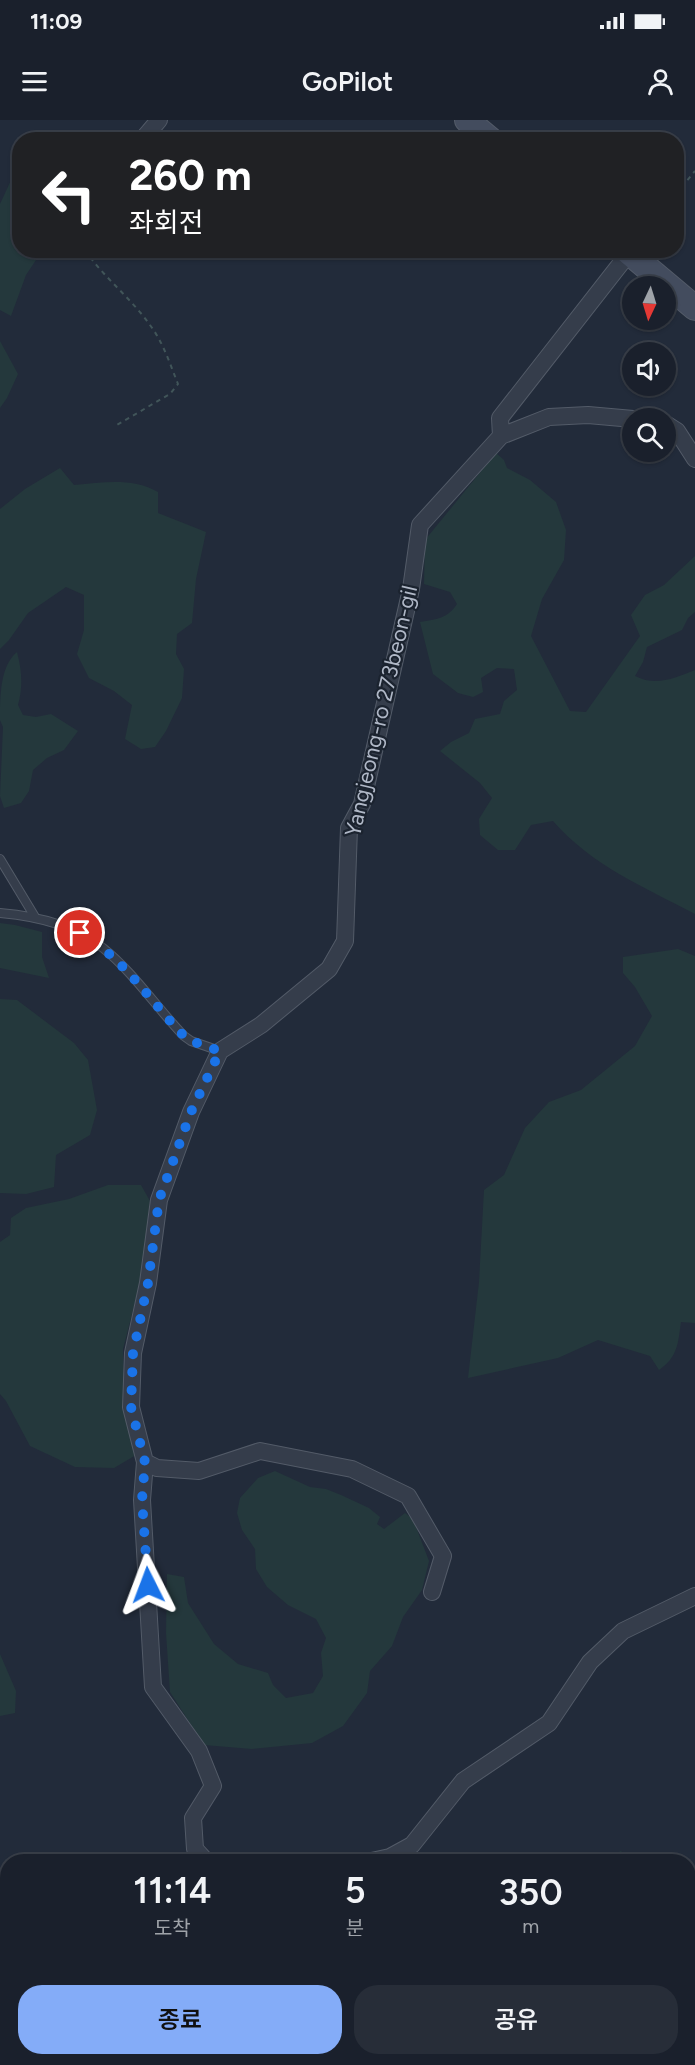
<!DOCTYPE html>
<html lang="ko">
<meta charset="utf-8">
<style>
body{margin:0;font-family:Figtree,"Noto Sans KR",sans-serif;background:#272d38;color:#f1f3f6;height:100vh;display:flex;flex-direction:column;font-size:22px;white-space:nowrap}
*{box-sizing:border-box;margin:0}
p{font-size:20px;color:#9fa3a9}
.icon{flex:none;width:33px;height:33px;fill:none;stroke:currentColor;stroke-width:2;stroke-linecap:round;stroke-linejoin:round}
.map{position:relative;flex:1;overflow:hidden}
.details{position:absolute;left:0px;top:1734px;width:696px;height:212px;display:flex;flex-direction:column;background:#1a202c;border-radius:24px 24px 0 0;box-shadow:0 2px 4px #0004,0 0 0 2px #383e48}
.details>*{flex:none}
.banner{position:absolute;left:12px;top:12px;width:672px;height:126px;border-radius:24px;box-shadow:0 2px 4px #0004,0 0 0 2px #383e48;background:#202124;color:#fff;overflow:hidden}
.needle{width:39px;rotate:184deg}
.tools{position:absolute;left:622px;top:156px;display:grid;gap:12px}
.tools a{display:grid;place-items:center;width:54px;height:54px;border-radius:50%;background:#1a202c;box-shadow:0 2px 4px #0004,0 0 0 2px #383e48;font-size:30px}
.pin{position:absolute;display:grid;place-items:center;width:51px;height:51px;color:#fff;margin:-26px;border:3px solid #fff;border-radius:50%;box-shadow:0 2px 6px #0007}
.me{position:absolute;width:66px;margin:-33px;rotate:357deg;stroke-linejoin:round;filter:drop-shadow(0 0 4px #0008)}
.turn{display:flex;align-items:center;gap:21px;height:126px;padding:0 18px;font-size:27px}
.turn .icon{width:78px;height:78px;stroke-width:2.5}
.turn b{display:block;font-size:42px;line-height:51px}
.eta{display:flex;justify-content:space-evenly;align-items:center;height:102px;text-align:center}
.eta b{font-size:36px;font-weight:600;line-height:42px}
.primary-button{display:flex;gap:12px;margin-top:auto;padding:12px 18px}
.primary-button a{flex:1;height:69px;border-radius:24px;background:#84acf8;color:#111;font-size:24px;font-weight:600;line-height:69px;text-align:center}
.primary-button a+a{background:#272d38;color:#f1f3f6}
.status{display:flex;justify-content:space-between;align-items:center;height:42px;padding:0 30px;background:#1a202c;direction:ltr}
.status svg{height:16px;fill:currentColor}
header{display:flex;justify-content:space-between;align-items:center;height:78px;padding:0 18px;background:#1a202c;font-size:27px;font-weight:600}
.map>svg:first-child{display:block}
.green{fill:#24383c}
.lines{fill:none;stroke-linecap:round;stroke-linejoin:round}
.lane-casing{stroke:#535b68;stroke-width:10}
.street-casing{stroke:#535b68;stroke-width:18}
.secondary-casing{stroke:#535b68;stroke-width:26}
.path{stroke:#415559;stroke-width:2;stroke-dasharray:4.5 4.5;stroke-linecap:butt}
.lane{stroke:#353d4b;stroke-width:8}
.street{stroke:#353d4b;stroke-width:16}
.secondary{stroke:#434c5e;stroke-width:24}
.route{stroke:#1a73e8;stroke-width:10;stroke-dasharray:0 18}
.labels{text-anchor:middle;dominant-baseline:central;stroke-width:4.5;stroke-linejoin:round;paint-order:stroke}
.street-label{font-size:22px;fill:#b0b8c7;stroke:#1b232f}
</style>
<div class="status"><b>11:09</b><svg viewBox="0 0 49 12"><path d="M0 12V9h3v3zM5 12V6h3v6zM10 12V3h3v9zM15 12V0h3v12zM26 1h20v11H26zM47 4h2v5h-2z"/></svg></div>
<header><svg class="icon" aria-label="menu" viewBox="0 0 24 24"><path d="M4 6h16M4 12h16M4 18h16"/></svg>GoPilot<svg class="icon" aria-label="person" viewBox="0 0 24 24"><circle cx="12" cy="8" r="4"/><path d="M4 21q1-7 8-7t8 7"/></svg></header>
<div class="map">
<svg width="695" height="1945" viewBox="0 0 695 1945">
<rect width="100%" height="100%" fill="#222b3a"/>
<path class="green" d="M19 43 20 130 42 131 26 155 11 196 0 190V84Z
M0 221 18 254 7 278 0 288Z
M496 333 504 340 507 348 530 360 556 382 566 410 564 440 542 479 531 516 570 591 586 592 640 516 631 495 645 475 664 465 695 436V492L688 498 682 510 647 527 643 542 635 556C656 567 675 558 695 550V794C644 767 591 745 553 701L531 705 515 730H498L480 715 479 699 492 678 480 663 440 631 451 622 469 613 475 599 500 594 504 581 517 570 514 549 497 548 481 558 483 572 473 577 458 573 433 554 420 502C437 499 447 499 457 484L450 472 424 464 425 420Z
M60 348 74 365C104 363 130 357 158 372V393L206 412 196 459 192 503 177 514 176 534 184 549 182 578 166 611 155 627 141 629 125 619 132 585 114 571 89 558 77 534 84 510V475L66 467 28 493 9 520 0 529V389L25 369Z
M17 532C22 551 23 567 18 585L23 595 36 597 51 594 78 611 64 630 47 638 33 650 29 671 21 683 4 688 0 676 3 607 0 600C0 576 0 546 17 532Z
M0 803 15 805 42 812V837L49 858 0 848Z
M678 829 695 836V1203L681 1202C678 1223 678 1237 659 1250L650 1236 598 1220 558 1238 468 1258 479 1162 484 1070 504 1055 525 1008 549 982 581 970 635 926 652 896 635 867 623 853V837Z
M0 879 17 880 74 923 88 940 97 990 90 1015 56 1035 54 1067 26 1074 0 1073Z
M108 1065H141L150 1081 142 1155 123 1229 125 1294 136 1335 114 1348 75 1347 30 1326 6 1281 0 1274V1122L10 1115 11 1098 26 1088 69 1079Z
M275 1351 310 1367 326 1369 341 1375 369 1388 380 1397 377 1404 384 1409 405 1393 413 1399 429 1441 422 1470 403 1497 392 1526 370 1551 367 1573 343 1606 312 1623 252 1629 204 1625 170 1572 166 1513 167 1454 184 1457 188 1483 214 1524 238 1544 268 1553 273 1565 286 1578 313 1573 323 1556 321 1533 326 1518 316 1499 288 1485 267 1467 256 1449 255 1429 242 1410 237 1393 240 1378 258 1358Z
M0 1534 16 1571 15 1593 0 1596Z
M620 1731 636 1737 638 1741H613Z
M695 1783V1924L688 1916 689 1789Z
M689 1935 695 1945H654L647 1938H688Z
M520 1938H629L636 1945H519Z"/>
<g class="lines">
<g class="lane-casing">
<path id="lane" d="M0 739 35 797
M0 793C35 796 75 805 103 828 134 853 156 887 184 916L191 921 220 931"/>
</g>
<g class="street-casing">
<path id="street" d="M142 20 159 0
M666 304 677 311 695 339
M501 316 549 297 588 295 633 299
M145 1342 157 1348 199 1351 260 1331 352 1349 408 1376 443 1436 432 1472
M207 1742 195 1729 193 1698 213 1666 199 1631 153 1567 142 1380 145 1342 131 1287 133 1233 148 1163 159 1080 191 992 220 931 261 905 329 849 345 821 349 708 362 684 411 469 420 405 501 316 500 298 629 133
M367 1742 390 1737 412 1725 463 1661 549 1603 590 1542 623 1511 695 1476
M0 1857 8 1855"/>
</g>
<g class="secondary-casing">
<path id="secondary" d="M467 0 491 20
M626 130 695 188"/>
</g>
<path class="path" d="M676 74 695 51
M85 130C104 158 131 178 150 205 163 222 170 244 178 264L170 274 115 306"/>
<use href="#lane" class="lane"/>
<use href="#street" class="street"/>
<use href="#secondary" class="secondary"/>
</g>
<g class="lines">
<path class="route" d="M80 813C126 840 148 879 184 916L191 921 220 931 191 992 159 1080 148 1163 133 1233 131 1287 145 1342 142 1380 148 1465"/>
</g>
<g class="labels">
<g class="street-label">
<text transform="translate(381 591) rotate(-77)">Yangjeong-ro 273beon-gil</text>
</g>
</g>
</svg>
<div class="tools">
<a><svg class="needle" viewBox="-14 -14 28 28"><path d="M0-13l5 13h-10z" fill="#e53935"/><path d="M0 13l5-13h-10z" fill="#9fa3a9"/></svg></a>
<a><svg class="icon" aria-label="sound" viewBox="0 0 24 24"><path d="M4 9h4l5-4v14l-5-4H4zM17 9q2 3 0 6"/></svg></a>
<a><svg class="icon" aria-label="search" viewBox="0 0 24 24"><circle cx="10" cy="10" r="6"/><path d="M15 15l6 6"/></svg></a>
</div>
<div class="pin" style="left:80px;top:813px;background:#d93025"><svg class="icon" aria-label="arrive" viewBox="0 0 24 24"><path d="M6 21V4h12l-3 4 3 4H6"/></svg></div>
<svg class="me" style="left:148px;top:1465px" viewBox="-20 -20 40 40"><path d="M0-17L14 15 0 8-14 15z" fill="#1a73e8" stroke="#fff" stroke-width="4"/></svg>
<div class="banner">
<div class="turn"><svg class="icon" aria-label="left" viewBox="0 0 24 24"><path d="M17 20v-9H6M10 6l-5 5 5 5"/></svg><div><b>260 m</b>좌회전</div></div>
</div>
<section class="details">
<div class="eta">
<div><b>11:14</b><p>도착</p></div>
<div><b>5</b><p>분</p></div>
<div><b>350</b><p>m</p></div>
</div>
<div class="primary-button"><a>종료</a><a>공유</a></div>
</section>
</div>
